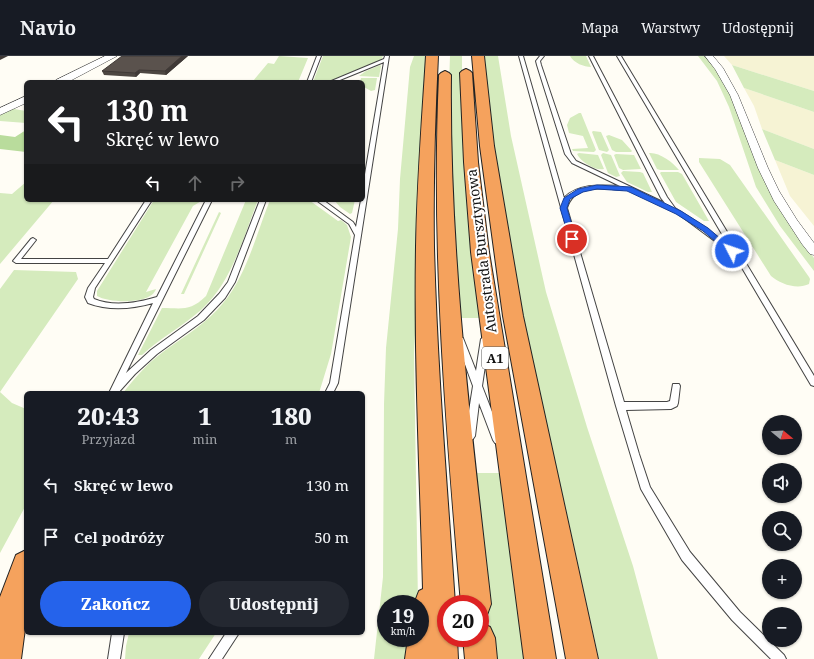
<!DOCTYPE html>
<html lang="pl">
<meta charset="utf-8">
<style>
body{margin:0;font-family:"Noto Serif",serif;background:#242831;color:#f1f3f6;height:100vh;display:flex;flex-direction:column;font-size:15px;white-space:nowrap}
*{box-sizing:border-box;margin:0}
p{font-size:13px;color:#9ea1a6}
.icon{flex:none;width:22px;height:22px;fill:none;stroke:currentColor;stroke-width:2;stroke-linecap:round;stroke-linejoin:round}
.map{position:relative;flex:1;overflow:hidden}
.sheet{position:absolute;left:24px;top:335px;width:341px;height:244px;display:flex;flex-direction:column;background:#171b24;border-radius:6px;box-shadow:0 1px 3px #0004}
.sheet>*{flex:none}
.hud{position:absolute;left:24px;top:24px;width:341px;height:122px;border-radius:6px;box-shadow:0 1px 3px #0004;background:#202124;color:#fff;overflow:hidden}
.needle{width:26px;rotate:108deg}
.buttons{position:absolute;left:762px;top:359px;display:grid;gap:8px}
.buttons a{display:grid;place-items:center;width:40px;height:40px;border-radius:50%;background:#171b24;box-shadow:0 1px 3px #0004;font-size:20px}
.speed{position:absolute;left:377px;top:539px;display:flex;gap:8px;font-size:20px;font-weight:700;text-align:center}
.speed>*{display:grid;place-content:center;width:52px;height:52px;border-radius:50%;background:#171b24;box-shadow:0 1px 3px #0004;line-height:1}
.speed small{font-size:10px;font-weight:400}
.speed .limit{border:6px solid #d22;background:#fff;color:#111}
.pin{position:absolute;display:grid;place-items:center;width:34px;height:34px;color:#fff;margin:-17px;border:2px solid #fff;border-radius:50%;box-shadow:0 1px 4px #0007}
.me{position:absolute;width:44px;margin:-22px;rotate:311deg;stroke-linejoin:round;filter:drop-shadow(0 0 3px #0008)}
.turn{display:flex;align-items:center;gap:14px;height:84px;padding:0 16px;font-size:18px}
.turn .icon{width:52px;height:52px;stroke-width:2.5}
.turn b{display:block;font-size:28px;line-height:34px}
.lanes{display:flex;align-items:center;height:38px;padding:0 16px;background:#0003;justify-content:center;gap:20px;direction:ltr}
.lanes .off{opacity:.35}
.eta{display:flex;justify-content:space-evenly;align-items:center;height:68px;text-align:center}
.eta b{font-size:24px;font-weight:800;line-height:28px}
.cta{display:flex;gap:8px;margin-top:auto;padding:8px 16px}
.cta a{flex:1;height:46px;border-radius:24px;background:#2563eb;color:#fff;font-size:16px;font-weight:800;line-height:46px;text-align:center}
.cta a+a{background:#242831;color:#f1f3f6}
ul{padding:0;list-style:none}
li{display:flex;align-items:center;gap:12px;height:52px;padding:0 16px}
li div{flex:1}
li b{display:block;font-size:15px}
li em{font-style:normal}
header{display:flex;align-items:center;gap:24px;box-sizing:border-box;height:56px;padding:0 20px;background:#171b24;border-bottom:1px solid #363941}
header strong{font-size:19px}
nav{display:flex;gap:22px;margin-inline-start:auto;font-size:14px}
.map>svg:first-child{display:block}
.farmland{fill:#f6f3d4}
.green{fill:#d5ebbd}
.forest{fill:#b9dc9c}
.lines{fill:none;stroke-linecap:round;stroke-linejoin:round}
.service-casing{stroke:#444;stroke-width:2}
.minor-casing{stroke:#444;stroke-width:1}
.tertiary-casing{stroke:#444;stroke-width:1}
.motorway-casing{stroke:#222;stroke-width:2}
.service{fill:#fff;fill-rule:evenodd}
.minor{fill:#fff;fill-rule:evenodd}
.tertiary{fill:#fff;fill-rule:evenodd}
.motorway{fill:#f5a25d;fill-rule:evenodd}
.wall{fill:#4d4742}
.shaded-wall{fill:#3f3936}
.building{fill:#5a524d;stroke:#3f3936}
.route{fill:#2563eb;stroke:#184099}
.labels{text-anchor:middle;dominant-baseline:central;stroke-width:4;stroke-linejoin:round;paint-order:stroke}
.shield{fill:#fff;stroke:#585858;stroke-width:1}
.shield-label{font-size:13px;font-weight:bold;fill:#111}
.street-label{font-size:14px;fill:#111;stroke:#fff}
</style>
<header>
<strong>Navio</strong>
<nav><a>Mapa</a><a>Warstwy</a><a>Udostępnij</a></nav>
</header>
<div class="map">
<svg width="814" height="603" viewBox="0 0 814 603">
<rect width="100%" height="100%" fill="#fffdf5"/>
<path class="farmland" d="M724 0H814V35L732 9Z
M744 32 814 56V93L762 73 754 50Z
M775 104 814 119V170L790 140Z"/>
<path class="green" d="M279 0 308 2 298 26 253 25 268 7 274 8Z
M323 0H383L381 4 374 8 327 26H313Z
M414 0H429L414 298 418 548H386V582H416L412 603H374L383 521 384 348 386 292 398 173 400 123 410 11Z
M450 0H462V32L480 262H459L454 196 449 29Z
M482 0H498L511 80 546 236 587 371 633 510 658 603H599L542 346 519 256 507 190Z
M570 0H586L591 11C584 11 574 7 570 0Z
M698 0H706L725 25 774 144 790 169 814 202V215L780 170 756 131 729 51 717 25Z
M380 9 381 10 379 21 359 20 366 15Z
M732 9 814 35V56L744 32Z
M361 22H377L375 34 371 35 364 31 363 26H360Z
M8 52 26 55V67L0 65V56Z
M579 57H581L596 94 594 96 573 95 572 93 588 92 583 80 569 77 567 69 570 62Z
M762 73 814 93V119L775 104Z
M593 75 601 76 609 94 607 96 599 94 592 76Z
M609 79 622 84 632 95 631 96H616L612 94 606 80Z
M579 97 598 99 604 113C595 115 581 106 577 98Z
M603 97 611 99 620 120 616 121 608 117 601 99Z
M649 97C659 96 673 106 679 114H660L657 113Z
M616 98 634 99 641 113 623 114 619 112 614 99Z
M699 102 720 103 730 109 809 221 810 223 809 228C797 234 780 228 771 220L699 106Z
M623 115 640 116 643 117 652 136H648L627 126 621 117Z
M661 116H678L682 118 709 165H704L676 146 660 117Z
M26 126V144H54L0 208V137L12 138Z
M154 144H203L193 150 146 236 156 233C151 249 109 247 97 240V235Z
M246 144H258C243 182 232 226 201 254 182 271 160 282 142 299H138L162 252C181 252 190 256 206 240Z
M270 144H309L338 165 341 164 347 169 351 181 331 298 319 337H123C134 323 145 310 159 299 178 284 200 272 217 254 246 224 255 181 270 144Z
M334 144H355L352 157 350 158 340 151Z
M219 156 221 157 184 238H181Z
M14 214 76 216 78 223 0 336 12 347 26 353V449L0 497V233Z
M474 417H501L528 603H493Z
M129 577H216L199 603H125L126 590Z"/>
<path class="forest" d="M26 74V96L0 93V79L15 81Z"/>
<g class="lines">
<g class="service-casing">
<path id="service" d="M317 0H321L311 26H307Z
M385 0H389L338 327 333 337H325L330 327 355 179 349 168 316 144H323L353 166 356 171 361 144H363V130L384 6 335 26H329L384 3Z
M519 0H523L564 142C578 127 601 129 620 130L572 107 565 98 537 9 536 5 540 0H544L540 5 541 9 571 98 576 105 665 147 661 142 589 0H593L667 141 675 152 707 173 729 190 617 0H621L814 320V330L811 329 735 200 677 157 625 132 622 134C602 132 574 128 567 152L624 346H667L670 345 673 328H679L680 330 678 347 677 350 671 353 626 354 639 398 650 431 690 496 740 556 784 599 786 603H771L732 564 682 504 641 433 616 350Z
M146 144H152L95 232 93 241 94 243C113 251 137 247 157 241L206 144H212L126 317 151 294 198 260 219 238 228 226 260 144H266L235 226 225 242 204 264 157 298 135 318 118 337H109L153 247C132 253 109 255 88 247L85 241 88 232 105 207H16L13 205 31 183 33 182 36 184 21 203H108Z
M485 280 489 283 482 330 503 384 501 387 498 388 495 387 493 384 479 347 475 380 473 383 470 384 467 383 465 380 473 330 456 284 457 282H463L476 315 481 283Z
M112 577H124L120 603H108Z
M226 577H239L222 603H209Z"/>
</g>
<g class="minor-casing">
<path id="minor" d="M705 0H713L723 12 738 39 768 112 779 135 797 164 814 187V199L810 198 802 188 774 145 758 112 730 39 715 13Z"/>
</g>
<g class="tertiary-casing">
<path id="tertiary" d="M105 0H117L68 26H55L56 24Z
M26 40V47L0 59V52Z"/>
</g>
<g class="motorway-casing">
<path id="motorway" d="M426 0H438C435 64 433 127 434 191 437 310 447 429 455 548H446V582H457L458 603H405L408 582H420V548H414L419 535 423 533C420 419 414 305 416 191 417 127 422 63 426 0Z
M472 0H484L494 90 523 260 598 603H566L503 260 480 90Z
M466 13 470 15 472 17 478 106 489 196 556 603H524L471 196 464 106 460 17 462 15Z
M445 15 449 17 451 19C449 195 471 373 491 548L487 559 480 562V548H461C446 372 431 195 439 19L441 17Z
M26 494V565L21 603H0V541L16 499Z
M480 566 490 571 495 582 497 603H465L463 582H480Z"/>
</g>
<use href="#service" class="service"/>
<use href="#minor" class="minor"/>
<use href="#tertiary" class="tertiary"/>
<use href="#motorway" class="motorway"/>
</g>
<path class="wall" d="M188 0 166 19 140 17 136 21 104 19 102 15Z"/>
<path class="shaded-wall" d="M0 0H8L0 4Z
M182 0H188L166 19 165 15Z
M139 14 140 17 136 21 135 17Z"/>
<path class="building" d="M122 0H182L165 15 139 14 135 17 102 15Z"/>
<path class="route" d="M597 129 631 131 681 155 708 172 735 195 732 198 729 197 703 175 676 158 627 135 597 133 583 136 570 143 567 152 576 183 575 185H570L560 152 564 142 578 133Z"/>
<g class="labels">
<rect class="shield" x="482" y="291" width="26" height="22" rx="3"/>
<g class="shield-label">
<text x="495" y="302">A1</text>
</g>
<g class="street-label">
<text transform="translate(481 195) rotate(-97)">Autostrada Bursztynowa</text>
</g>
</g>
</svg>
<div class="buttons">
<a><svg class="needle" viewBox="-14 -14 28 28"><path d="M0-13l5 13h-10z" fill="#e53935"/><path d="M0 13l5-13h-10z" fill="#9ea1a6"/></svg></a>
<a><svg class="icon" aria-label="sound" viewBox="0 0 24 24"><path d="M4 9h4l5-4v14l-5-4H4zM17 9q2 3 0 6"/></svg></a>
<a><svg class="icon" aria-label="search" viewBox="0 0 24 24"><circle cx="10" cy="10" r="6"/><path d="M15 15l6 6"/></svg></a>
<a>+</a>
<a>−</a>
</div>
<div class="speed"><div>19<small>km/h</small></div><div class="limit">20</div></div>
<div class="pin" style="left:572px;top:183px;background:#d93025"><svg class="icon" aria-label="arrive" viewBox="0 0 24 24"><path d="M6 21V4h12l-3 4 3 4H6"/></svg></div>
<svg class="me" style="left:732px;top:195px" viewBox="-20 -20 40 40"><circle r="17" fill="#2563eb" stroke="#fff" stroke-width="3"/><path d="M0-11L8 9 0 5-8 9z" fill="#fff"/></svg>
<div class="hud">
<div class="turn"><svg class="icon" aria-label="left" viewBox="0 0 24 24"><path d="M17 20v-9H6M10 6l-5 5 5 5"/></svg><div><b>130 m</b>Skręć w lewo</div></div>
<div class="lanes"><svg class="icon" aria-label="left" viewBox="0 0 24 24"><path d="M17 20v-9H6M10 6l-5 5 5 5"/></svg><svg class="icon off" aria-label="ahead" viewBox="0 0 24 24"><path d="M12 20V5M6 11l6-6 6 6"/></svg><svg class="icon off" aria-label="right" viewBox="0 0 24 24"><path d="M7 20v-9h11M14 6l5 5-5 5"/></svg></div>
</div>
<section class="sheet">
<div class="eta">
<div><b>20:43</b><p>Przyjazd</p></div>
<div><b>1</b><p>min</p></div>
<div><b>180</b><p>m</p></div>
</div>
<ul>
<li><svg class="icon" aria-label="left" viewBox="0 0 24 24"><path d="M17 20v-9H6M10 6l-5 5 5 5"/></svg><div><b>Skręć w lewo</b></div><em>130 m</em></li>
<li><svg class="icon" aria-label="arrive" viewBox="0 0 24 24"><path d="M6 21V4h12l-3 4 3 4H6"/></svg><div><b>Cel podróży</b></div><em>50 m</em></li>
</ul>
<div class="cta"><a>Zakończ</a><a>Udostępnij</a></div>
</section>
</div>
